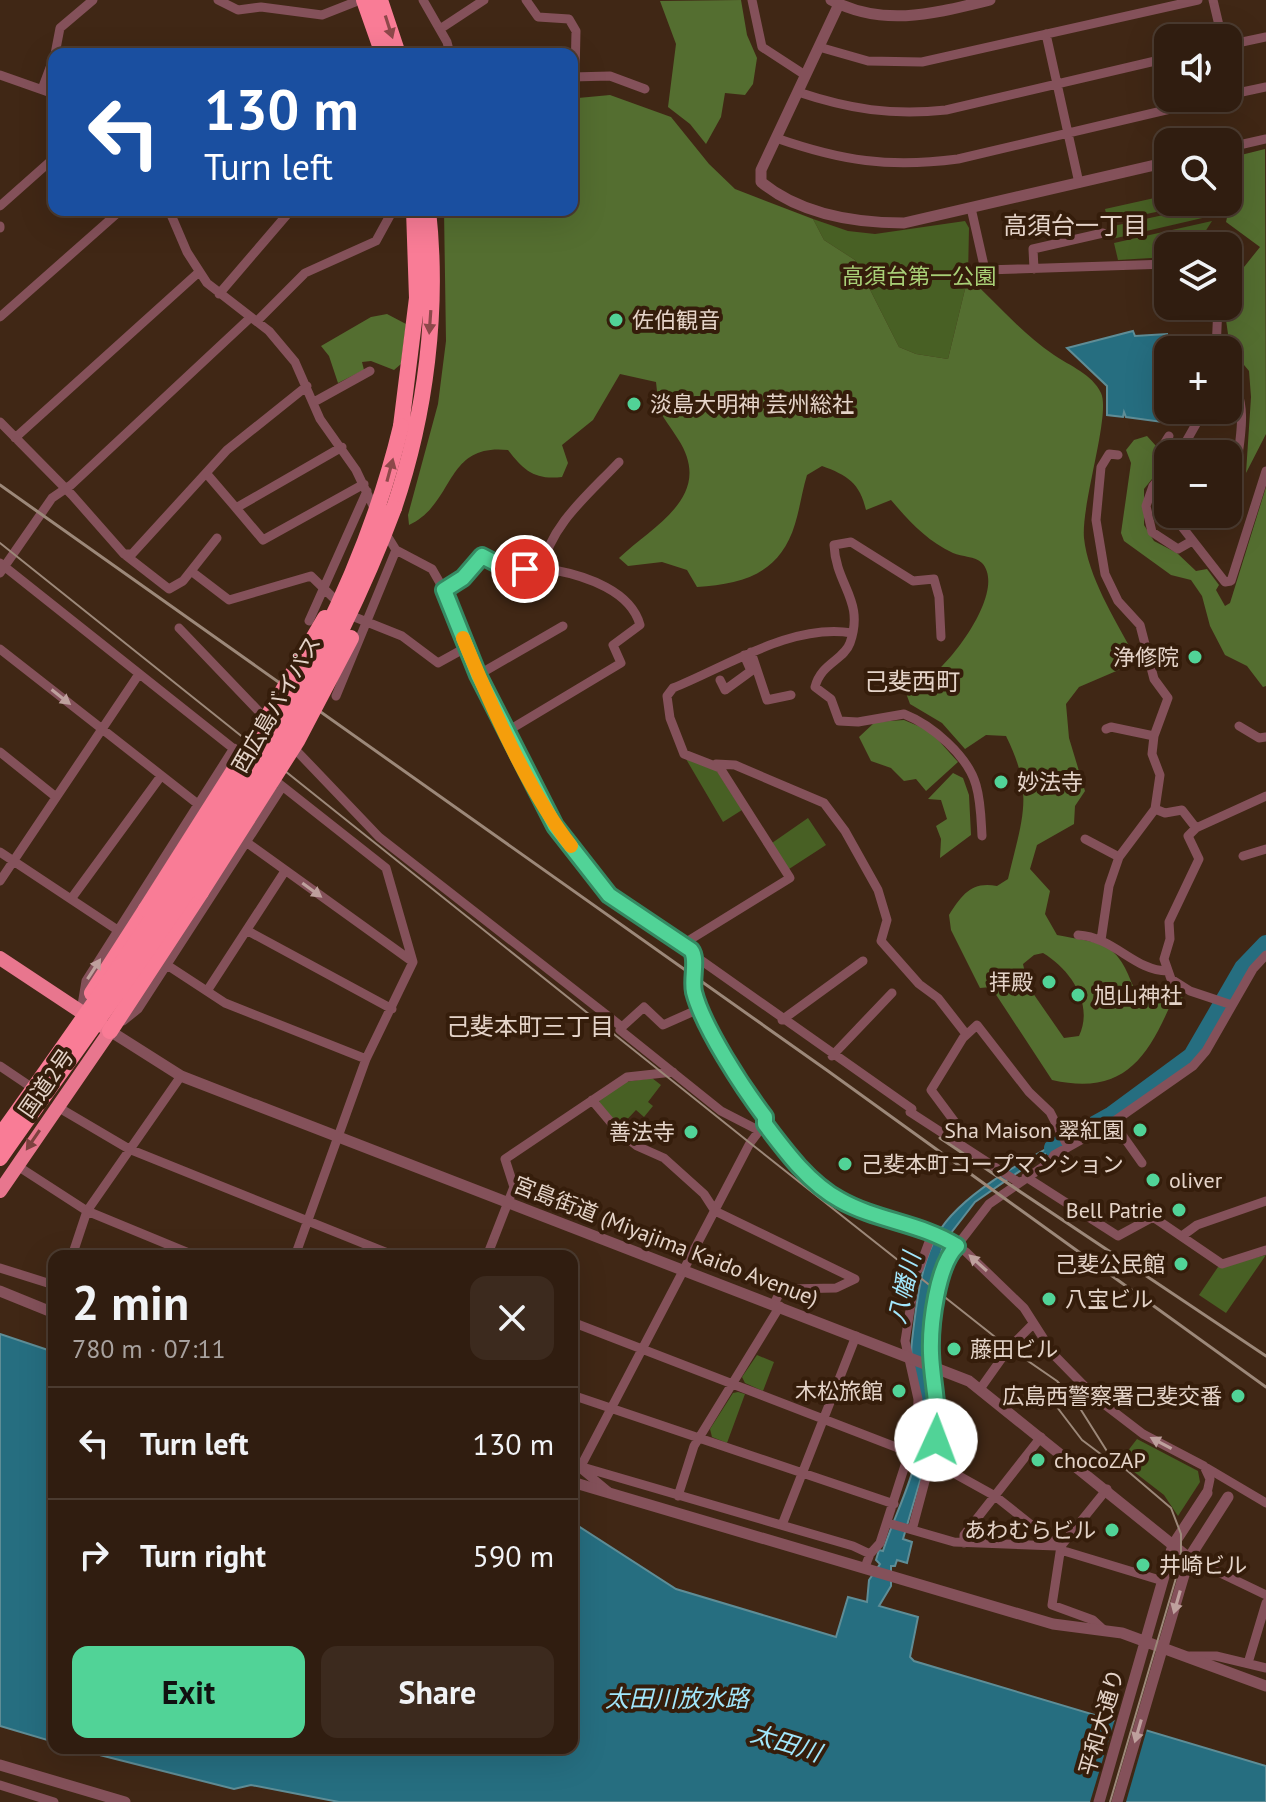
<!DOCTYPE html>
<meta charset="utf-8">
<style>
body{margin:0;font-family:"PT Sans","Noto Sans JP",sans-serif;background:#3c2a1e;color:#f1f3f6;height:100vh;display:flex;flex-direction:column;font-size:30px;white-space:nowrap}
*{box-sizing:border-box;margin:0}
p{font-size:26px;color:#a8a29f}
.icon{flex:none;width:44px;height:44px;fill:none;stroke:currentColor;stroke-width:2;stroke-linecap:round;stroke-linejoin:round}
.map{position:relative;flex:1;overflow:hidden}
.details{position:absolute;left:48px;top:1250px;width:530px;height:504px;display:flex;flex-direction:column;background:#301d10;border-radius:16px;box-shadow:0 8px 32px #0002,0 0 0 2px #4b3b30}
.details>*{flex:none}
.banner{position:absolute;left:48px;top:48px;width:530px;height:168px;border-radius:16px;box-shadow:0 8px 32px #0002,0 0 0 2px #4b3b30;background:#1a4fa0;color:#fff;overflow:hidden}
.tools{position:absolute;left:1154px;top:24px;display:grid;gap:16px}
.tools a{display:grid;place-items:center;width:88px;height:88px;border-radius:16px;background:#301d10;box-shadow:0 8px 32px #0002,0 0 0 2px #4b3b30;font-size:40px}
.pin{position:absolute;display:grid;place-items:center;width:68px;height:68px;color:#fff;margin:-34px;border:4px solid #fff;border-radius:50%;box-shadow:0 2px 8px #0007}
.me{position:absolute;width:88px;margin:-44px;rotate:2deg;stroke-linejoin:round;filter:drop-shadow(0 0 6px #0008)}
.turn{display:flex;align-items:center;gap:28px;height:168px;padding:0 24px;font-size:36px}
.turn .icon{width:104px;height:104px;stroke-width:2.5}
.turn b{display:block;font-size:56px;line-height:68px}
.round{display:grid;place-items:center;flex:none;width:84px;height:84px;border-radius:16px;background:#3c2a1e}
.headline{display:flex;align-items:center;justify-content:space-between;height:136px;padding:0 24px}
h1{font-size:48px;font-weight:800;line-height:60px}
.action{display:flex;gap:16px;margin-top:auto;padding:16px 24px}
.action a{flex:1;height:92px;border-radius:16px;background:#51d397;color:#111;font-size:32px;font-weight:800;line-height:92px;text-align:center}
.action a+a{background:#3c2a1e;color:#f1f3f6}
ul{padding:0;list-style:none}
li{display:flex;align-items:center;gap:24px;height:112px;padding:0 24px;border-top:2px solid #4b3b30}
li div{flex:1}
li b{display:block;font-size:30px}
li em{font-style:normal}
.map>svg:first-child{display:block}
.green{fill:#486024}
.forest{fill:#546e30;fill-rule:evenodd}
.water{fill:#266e80;stroke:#5f8d96;stroke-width:2}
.pier{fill:#402715}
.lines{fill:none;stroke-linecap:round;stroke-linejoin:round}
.river{stroke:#266e80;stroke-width:18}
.minor{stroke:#84515a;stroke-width:9}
.tertiary{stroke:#84515a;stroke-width:11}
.trunk{stroke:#e8768e;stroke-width:14}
.motorway{stroke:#f97c96;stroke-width:16}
.tram{stroke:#9c8879;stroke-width:2}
.rail{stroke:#9c8879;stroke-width:3}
.motorway-bridge{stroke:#f97c96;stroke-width:16}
.oneway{fill:#8d484a}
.oneway2{fill:#bea09d}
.oneway3{fill:#7d413f}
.route-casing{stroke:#358962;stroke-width:20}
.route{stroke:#51d397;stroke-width:14}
.slow{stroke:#f59e0b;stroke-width:14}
.poi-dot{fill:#51d397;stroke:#351d0b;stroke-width:3}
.labels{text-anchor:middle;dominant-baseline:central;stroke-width:8;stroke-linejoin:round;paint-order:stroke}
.park-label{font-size:22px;fill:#a9d077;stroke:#351d0b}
.poi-label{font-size:22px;fill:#e5d4c9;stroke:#351d0b;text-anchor:start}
.street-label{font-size:22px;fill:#e5d4c9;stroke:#351d0b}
.neighbourhood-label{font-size:24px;fill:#e5d4c9;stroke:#351d0b}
.water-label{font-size:24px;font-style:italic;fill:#a2e7fc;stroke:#351d0b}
</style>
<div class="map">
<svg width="1266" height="1802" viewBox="0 0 1266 1802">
<rect width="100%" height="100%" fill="#402715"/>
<path class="green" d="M1168 195V202H1204L1108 222 1105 209Z
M1222 202 1211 216 1112 239 1109 227Z
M813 219 848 231 875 234 965 221 969 228 968 277 948 359 916 354 899 347 855 260 824 240Z
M1212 221 1196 246H1168V257L1118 260 1114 243Z
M686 759 715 768 742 810 723 822Z
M808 818 826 845 789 869 772 843Z
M652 1078 661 1085 648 1102 653 1106 644 1117 636 1110 620 1127 599 1103 600 1098 625 1082Z
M1266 1255 1226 1313 1199 1295 1218 1267Z
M757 1355 774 1362 763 1391 745 1383 742 1377Z
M738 1392 745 1394 727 1443 712 1437 710 1429 733 1393Z
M1137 1439 1198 1471 1200 1482 1178 1516 1164 1495 1120 1461Z"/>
<path class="forest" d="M741 0 747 35 757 58 753 84 745 95 725 93 721 117 706 144 690 124 668 107 676 44 660 1Z
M610 95 671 117 709 164 735 189 813 219 824 240 855 260 899 347 916 354 948 359 968 277C997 303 1021 333 1054 355 1070 366 1092 374 1101 393 1111 414 1081 504 1084 538 1088 576 1114 618 1132 651L1128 666 1079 687 1066 704 1069 738 1085 791 1075 806 1074 824 1037 845 1030 869 1050 891 1045 914 1057 935C1102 944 1116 940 1133 986L1155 994 1172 988 1184 992 1182 999 1172 1001C1147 1060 1122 1096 1052 1080L991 987 980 988 951 930 949 915C962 895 971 881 997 886L1008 879C1022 819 1035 794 1006 736L986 735 965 749 942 723 910 704 903 685C911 683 921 683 927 679 951 664 1007 590 982 563 975 556 962 557 953 553 927 541 909 521 891 500L866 510C860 483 847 475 822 466L807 475C802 491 800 508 795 524 780 574 743 584 697 587L687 570 662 562 628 566 619 558C654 525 715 496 678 439 660 410 660 420 656 382L620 374 593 420 562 445 568 463 562 477C535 480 524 471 508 450 444 443 456 503 409 525L408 515 438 404 446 341 444 210H572V113L578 98ZM1043 953C1071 970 1094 1004 1079 1036L1064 1038 1028 986 1023 964 1034 955Z
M1265 149 1266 434 1246 473 1251 397 1249 371 1230 348 1224 306H1228V287L1260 247 1226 222 1241 155Z
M387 314 406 324 401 364 394 370 371 361 362 362 364 370 338 383 329 356 321 346 371 317Z
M1147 436 1157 447 1156 474 1144 489V525L1154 541 1177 553 1196 571 1207 569 1219 585 1216 590 1225 606 1230 603 1266 487V686L1263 687 1247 666 1225 655 1210 626 1202 596 1191 580 1171 575 1124 541 1121 533 1131 463 1126 450 1134 440Z
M904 720 930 731 958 762 926 791 916 779 904 781 891 768 871 761 859 737 875 722Z
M953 773 963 778 969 795 971 835 940 858 941 839 936 826 947 819 941 800 928 799Z"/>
<path class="water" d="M1133 331 1135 336 1167 334 1168 400 1162 422 1126 417 1124 412 1123 417 1107 415V386L1067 348Z
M1072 1135 975 1202 944 1242 932 1286 923 1341 933 1403 932 1440 903 1539 912 1542 907 1563 897 1560 895 1566H891V1586L879 1606 918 1617 910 1657 914 1661 1266 1766V1802H339L251 1785 234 1789 72 1748H572V1522L676 1589 836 1637 848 1597 867 1602 869 1580 880 1564 876 1560 879 1550 883 1551C894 1515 918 1473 920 1432 922 1402 908 1370 912 1341 916 1307 920 1266 937 1235 960 1193 1031 1157 1072 1135Z
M0 1334 54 1352V1742L0 1726Z"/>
<path class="pier" d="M1115 1719 1147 1729 1126 1802H1090Z"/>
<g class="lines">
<path class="river" d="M1053 1148 1112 1115 1192 1056 1243 968 1266 944"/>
<path class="minor" d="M218 0 238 10 261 7 322 15 355 2
M423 0 447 42 450 54
M526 0 538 17 569 19 576 31 575 76
M752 0 762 47 805 75
M1213 0 1222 38
M440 29 484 0
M1046 34 1079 183
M1228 45 1266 37
M819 47 868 61 922 62 1198 0
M55 54 60 28 93 0
M1228 66 1235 94
M0 75 54 94
M572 77 610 76 645 89
M42 89 54 57
M798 92C849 109 892 116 946 110L1168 58
M1228 95 1266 87
M776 138C842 161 889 168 958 159L1217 98
M1239 145 1266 139
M0 206 54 158
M971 208 985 270 1168 264
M169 210 187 252 207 283 269 331 295 362 320 419 356 470 376 512
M0 226V228
M1034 269 1033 249 1103 233
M219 294 291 210
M0 317 121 210
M257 321 305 273 376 241 393 210
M1216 350 1218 306
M1228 376C1254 404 1235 457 1233 493H1228
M314 402 370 371
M0 422 72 495 124 554H132L206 473 236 508 342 447
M15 438 199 272
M1179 454 1204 410
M1168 467 1153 486 1168 509
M206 473 227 450 307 386
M1163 474 1159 452 1169 436
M1153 486 1146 506 1152 532 1178 549 1192 541
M236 508 263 540 364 484
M1172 514 1225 582 1231 581 1266 471
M383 529 396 550 432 569 444 590 478 675 555 826 609 895 695 956C678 994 742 1086 765 1117V1124L801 1169 830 1194 863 1210 933 1231 966 1252 1024 1308 1054 1355 1096 1398 1143 1434 1204 1466 1210 1479 1207 1493
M124 554 169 589 183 581 217 538
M0 563 244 757
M542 569C550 525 589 494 619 462
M191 571 229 600 311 576 352 616 402 636 438 663 467 647
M0 573 52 498 71 485 251 317
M444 590 463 578 482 556C491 560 501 567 510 569 525 571 540 568 554 570 586 576 631 591 640 625L613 645 621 663 506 732
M309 621 367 491
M179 628 268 721
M941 637 939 597 934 579 913 581 851 542 834 545C836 586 865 600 850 643 844 660 821 663 815 687L831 699 839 721 858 722 904 714C932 725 968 756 976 785 981 802 981 819 982 836
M0 649 208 812
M751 652 767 700 791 695
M478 675 563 626
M720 680 725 690 751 671 744 655
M336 696 396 550
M1239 726 1259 738 1266 737
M1106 729 1111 727 1154 736
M292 746 379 837 622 1027 620 1030 721 1111 758 1130
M0 752 56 797
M716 764 735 765 824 803 845 831 878 890 887 920 881 941 919 984 938 998 966 1034
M272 778 386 868 413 962 366 1059 295 1256
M1155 809 1165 813 1182 810 1196 828
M235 834 413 962
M1085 839 1119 857
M0 852 119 931
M1243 856 1266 849
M0 881 139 674
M71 899 161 776
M248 931 392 1009
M1078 935C1114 937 1135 971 1167 971
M1101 940 1109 886 1119 857 1155 809 1160 775 1152 754 1154 736 1168 698 1154 679 1140 625 1118 601 1105 574 1096 520 1101 467 1109 454 1118 455
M683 944 790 878 720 768 684 754 670 718 667 696 673 688C728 666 792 623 852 633
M695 956 912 1109 910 1112 1018 1182
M167 965 225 1003 366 1059
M207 991 285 871
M1232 1005 1190 991 1171 979 1164 959 1170 939 1169 922 1199 859 1188 836 1196 828 1266 796
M81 1011 86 981 234 748
M782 1020 863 961
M123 1021 138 1009 282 787
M622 1027 644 1007 663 1025 701 1008
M832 1056 892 993
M0 1066 37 1091
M592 1100 619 1132 637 1146 664 1158 704 1194 715 1211 855 1279 836 1288 787 1289 780 1292 774 1304
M56 1106 129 1149 395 1256
M1113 1122 1142 1163
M956 1142 957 1125 931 1090 963 1038 977 1025 1029 1092 1050 1112 1068 1147
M16 1165 87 1211 196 1256
M1026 1177 1118 1236 1153 1217 1222 1264 1266 1250
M1182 1236 1197 1225 1266 1201
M72 1256 87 1211 181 1076
M487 1256 514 1187 505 1159 627 1077 673 1072
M0 1268 54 1285
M919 1269 933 1231
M572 1322 932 1461 995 1496 1064 1551 1163 1581
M1011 1346 1033 1324
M980 1389 1002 1358
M572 1395 894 1504
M572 1464 853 1546 870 1554 865 1567
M581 1466 750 1143 763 1126
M579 1467 609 1492
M1207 1468 1266 1503
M678 1496 694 1446 780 1306
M888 1523 954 1542 1057 1546
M782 1525 856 1336
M912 1530 936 1440 939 1407 931 1352 937 1297 949 1256 989 1204 1050 1162 1054 1155 1113 1122 1193 1066 1206 1051 1253 969 1266 955
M964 1543V1535L1041 1437
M870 1554 880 1543 917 1428 918 1399 905 1341 914 1285
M1189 1558 1266 1595
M1105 1631 1093 1620 1052 1605 1061 1546 1107 1489
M1190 1656H1216L1266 1668
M1248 1663 1266 1603
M0 1785 54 1802"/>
<path class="tertiary" d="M831 0C884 28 936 13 990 0
M839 4 761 170V182C800 214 855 223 904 223L1168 162
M1228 148 1239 145
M110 1031 181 1076 969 1381 1189 1558
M0 1291 54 1313
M572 1482 1053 1624 1122 1633 1266 1686
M0 1765 125 1802
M1099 1802 1173 1545 1207 1493
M1117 1802 1189 1558 1228 1497"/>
<path class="trunk" d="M0 958 110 1031 0 1191"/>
<path class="motorway" d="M364 0 383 54
M380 0 398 54
M401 426 417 298 414 210
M394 508C426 414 439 309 428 210
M92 993 146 909
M110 1031 201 892"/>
<path class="tram" d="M0 543 750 1143 1009 1348 1057 1381 1076 1402 1110 1456 1171 1508 1181 1534V1561L1110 1802
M1044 1390 1082 1440 1102 1455"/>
<path class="rail" d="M0 485 828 1071 1266 1387
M940 1138 1266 1356"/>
<path class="motorway-bridge" d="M201 892 297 741 351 638
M146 909 264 723 325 618
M0 1136C71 1037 141 938 207 836 291 706 365 577 401 426
M0 1158C145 951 305 747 394 508"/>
</g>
<defs><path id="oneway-solid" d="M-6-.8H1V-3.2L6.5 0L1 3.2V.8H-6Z" transform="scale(2)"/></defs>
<g class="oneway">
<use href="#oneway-solid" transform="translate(389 27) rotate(72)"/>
<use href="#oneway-solid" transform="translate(430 322) rotate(94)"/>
<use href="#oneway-solid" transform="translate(390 470) rotate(-75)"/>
</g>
<g class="oneway2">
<use href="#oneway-solid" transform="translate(61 697) rotate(38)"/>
<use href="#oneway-solid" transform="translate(312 890) rotate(36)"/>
<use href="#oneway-solid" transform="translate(94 969) rotate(-57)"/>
<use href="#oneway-solid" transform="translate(978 1263) rotate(-138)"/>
<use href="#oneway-solid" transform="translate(1161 1443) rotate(-152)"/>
<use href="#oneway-solid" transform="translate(1177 1602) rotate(106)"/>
<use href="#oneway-solid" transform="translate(1138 1731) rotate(106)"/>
</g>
<use class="oneway3" href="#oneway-solid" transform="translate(33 1140) rotate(124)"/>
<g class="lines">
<g class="route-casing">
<path id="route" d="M525 569H507L482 556 463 578 444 590 478 675 555 826 609 895 691 950C698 959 691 979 694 992 703 1027 743 1088 765 1117V1124C786 1152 809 1183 840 1200 877 1221 921 1223 957 1246 937 1265 930 1325 931 1353 932 1383 940 1409 936 1440"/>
</g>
<use href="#route" class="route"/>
<path class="slow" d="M463 638C490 703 528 791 571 846"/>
</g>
<g class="poi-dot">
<circle cx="616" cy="320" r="8"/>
<circle cx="634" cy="404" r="8"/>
<circle cx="1195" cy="657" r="8"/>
<circle cx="1001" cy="782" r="8"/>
<circle cx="1049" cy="982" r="8"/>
<circle cx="1078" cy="995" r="8"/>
<circle cx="1140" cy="1130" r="8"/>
<circle cx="691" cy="1132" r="8"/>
<circle cx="845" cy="1164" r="8"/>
<circle cx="1153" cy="1180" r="8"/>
<circle cx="1179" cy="1210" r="8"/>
<circle cx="1181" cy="1264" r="8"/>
<circle cx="1049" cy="1299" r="8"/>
<circle cx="954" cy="1349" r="8"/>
<circle cx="899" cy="1391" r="8"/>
<circle cx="1238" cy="1396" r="8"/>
<circle cx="1038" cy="1460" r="8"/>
<circle cx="1112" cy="1530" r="8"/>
<circle cx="1143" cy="1565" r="8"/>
</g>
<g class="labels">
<g class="park-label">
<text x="919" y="276">高須台第一公園</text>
</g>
<g class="poi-label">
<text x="632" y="320">佐伯観音</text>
<text x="650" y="404">淡島大明神 芸州総社</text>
<text x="1179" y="657" text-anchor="end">浄修院</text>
<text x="1017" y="782">妙法寺</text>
<text x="1033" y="982" text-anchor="end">拝殿</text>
<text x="1094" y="995">旭山神社</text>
<text x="1124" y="1130" text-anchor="end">Sha Maison 翠紅園</text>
<text x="675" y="1132" text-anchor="end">善法寺</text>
<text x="861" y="1164">己斐本町コープマンション</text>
<text x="1169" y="1180">oliver</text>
<text x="1163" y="1210" text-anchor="end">Bell Patrie</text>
<text x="1165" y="1264" text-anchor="end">己斐公民館</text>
<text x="1065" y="1299">八宝ビル</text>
<text x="970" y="1349">藤田ビル</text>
<text x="883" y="1391" text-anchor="end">木松旅館</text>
<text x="1222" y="1396" text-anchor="end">広島西警察署己斐交番</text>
<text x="1054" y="1460">chocoZAP</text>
<text x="1096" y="1530" text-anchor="end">あわむらビル</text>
<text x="1159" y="1565">井崎ビル</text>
</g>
<g class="street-label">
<text transform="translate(276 704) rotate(-60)">西広島バイパス</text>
<text transform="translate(46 1083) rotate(-55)">国道2号</text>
<text transform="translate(666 1241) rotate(21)">宮島街道 (Miyajima Kaido Avenue)</text>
<text transform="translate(1101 1722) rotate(-74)">平和大通り</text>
</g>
<g class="neighbourhood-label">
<text x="1075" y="225">高須台一丁目</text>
<text x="912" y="681">己斐西町</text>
<text x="530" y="1026">己斐本町三丁目</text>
</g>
<g class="water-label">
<text transform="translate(904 1288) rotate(-77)">八幡川</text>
<text x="677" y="1698">太田川放水路</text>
<text transform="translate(786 1743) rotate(17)">太田川</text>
</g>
</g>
</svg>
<div class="tools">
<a><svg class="icon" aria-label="sound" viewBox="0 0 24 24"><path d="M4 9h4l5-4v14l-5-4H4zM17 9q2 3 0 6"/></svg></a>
<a><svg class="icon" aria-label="search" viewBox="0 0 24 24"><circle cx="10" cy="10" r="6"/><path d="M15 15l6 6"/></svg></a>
<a><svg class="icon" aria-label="layers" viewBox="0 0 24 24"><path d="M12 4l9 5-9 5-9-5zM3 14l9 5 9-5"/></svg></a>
<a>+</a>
<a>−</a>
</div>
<div class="pin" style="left:525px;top:569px;background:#d93025"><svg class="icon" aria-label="arrive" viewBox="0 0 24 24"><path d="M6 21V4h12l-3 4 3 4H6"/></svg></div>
<svg class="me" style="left:936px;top:1440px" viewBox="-20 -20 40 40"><circle r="19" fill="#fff"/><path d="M0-13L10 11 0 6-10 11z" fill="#51d397"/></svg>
<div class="banner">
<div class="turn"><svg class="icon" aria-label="left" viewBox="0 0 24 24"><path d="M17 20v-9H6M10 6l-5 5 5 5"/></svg><div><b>130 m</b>Turn left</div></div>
</div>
<section class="details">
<div class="headline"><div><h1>2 min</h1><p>780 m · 07:11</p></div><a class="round"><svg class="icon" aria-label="close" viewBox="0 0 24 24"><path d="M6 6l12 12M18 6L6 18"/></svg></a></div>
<ul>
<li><svg class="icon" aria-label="left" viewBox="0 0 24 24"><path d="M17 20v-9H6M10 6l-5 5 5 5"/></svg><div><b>Turn left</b></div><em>130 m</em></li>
<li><svg class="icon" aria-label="right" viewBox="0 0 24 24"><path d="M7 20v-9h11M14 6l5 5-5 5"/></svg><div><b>Turn right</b></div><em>590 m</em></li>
</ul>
<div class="action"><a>Exit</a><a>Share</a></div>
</section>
</div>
